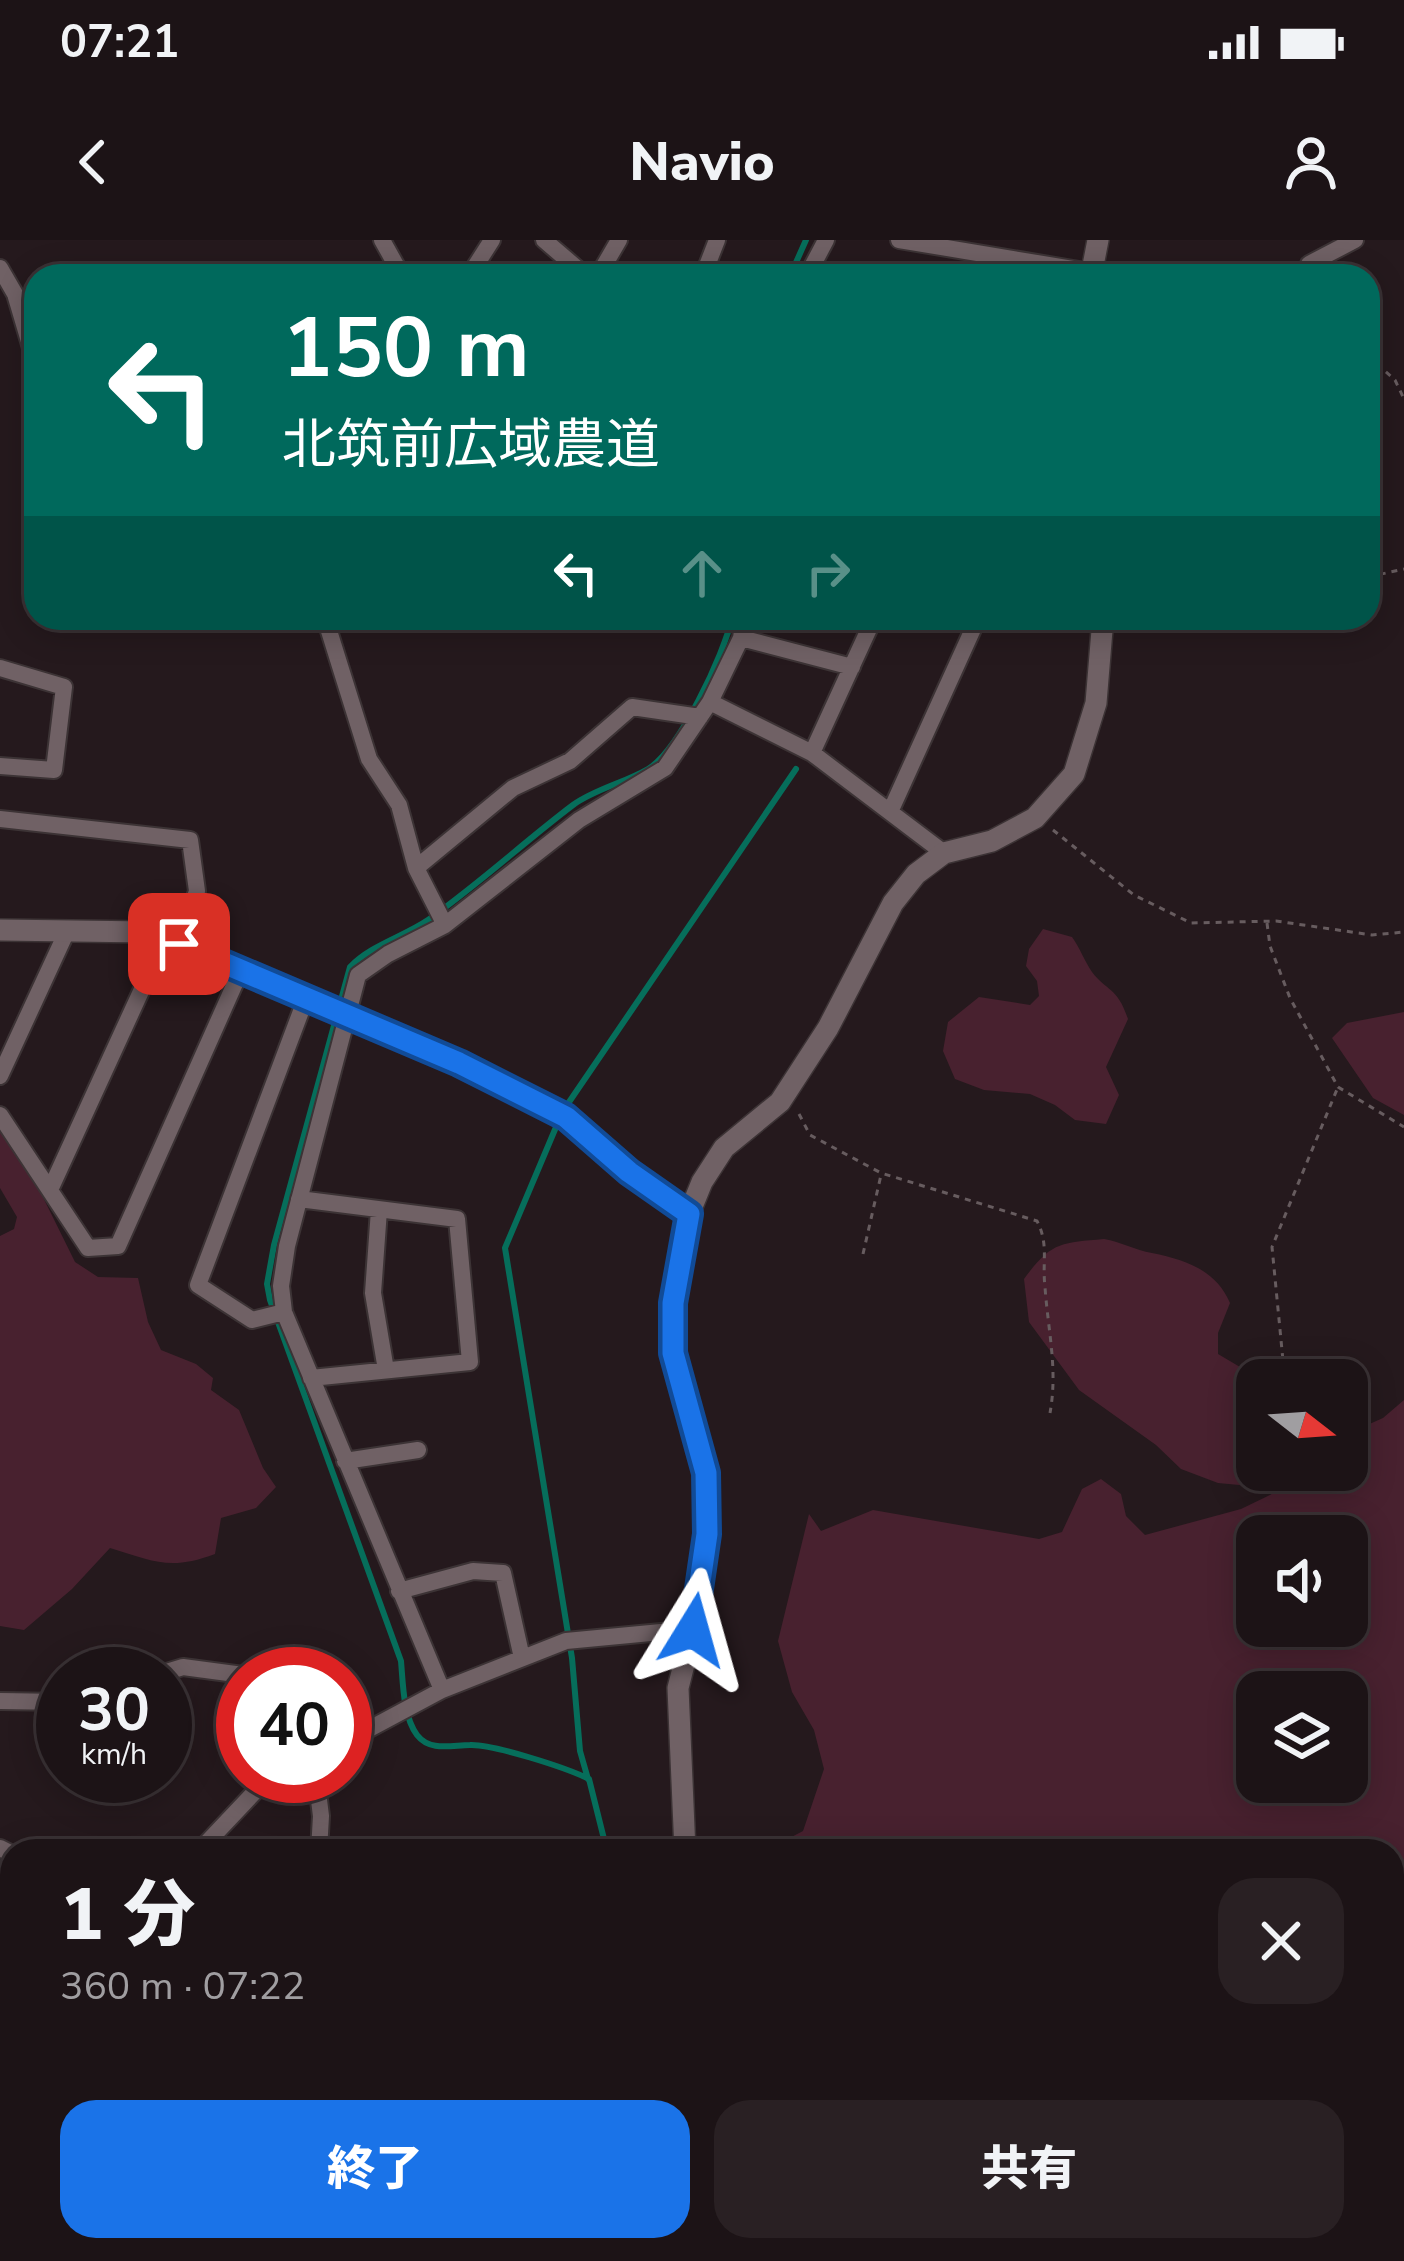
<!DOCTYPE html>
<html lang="ja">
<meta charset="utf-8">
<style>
body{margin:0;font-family:"Nunito Sans","Noto Sans JP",sans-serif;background:#292023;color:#f1f3f6;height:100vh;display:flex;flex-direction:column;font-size:45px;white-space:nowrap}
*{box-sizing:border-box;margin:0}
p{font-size:39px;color:#a09ea1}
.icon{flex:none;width:66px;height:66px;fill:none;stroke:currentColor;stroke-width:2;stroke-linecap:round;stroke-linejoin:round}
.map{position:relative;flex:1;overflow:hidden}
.details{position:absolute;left:0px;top:1599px;width:1404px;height:423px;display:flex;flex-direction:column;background:#1c1316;border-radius:36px 36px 0 0;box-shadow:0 6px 30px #0003,0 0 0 3px #3a3235}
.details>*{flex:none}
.top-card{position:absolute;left:24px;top:24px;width:1356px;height:366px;border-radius:36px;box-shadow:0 6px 30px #0003,0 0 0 3px #3a3235;background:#00695c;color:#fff;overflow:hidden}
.needle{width:78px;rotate:107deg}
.controls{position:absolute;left:1236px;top:1119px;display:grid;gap:24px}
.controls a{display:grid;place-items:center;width:132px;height:132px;border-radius:24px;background:#1c1316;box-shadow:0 6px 30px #0003,0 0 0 3px #3a3235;font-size:60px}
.speed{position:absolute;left:36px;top:1407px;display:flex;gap:24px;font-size:60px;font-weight:700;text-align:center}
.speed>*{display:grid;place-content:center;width:156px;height:156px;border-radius:50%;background:#1c1316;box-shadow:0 6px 30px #0003,0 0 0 3px #3a3235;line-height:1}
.speed small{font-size:30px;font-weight:400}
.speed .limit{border:18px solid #d22;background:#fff;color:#111}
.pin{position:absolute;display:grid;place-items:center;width:102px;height:102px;color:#fff;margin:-51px;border-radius:24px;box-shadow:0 6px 18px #0006}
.me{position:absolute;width:132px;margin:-66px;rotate:8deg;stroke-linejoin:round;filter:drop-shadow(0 0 9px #0008)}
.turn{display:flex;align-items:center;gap:42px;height:252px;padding:0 60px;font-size:54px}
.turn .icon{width:156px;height:156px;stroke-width:2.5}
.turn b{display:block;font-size:84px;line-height:102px}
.lanes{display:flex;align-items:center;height:114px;padding:0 60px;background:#0003;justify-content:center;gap:60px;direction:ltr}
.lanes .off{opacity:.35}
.round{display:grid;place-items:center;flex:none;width:126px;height:126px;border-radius:36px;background:#292023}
.summary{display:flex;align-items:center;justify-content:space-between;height:204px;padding:0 60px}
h1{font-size:72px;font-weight:800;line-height:90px}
.button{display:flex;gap:24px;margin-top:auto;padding:24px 60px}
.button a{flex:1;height:138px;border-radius:36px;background:#1a73e8;color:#fff;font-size:48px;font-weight:800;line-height:138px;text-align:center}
.button a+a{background:#292023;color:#f1f3f6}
.status{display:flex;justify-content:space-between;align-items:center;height:84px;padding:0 60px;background:#1c1316;direction:ltr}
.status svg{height:33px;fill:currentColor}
header{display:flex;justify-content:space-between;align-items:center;height:156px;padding:0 60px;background:#1c1316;font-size:54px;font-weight:800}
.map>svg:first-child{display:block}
.green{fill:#48212f;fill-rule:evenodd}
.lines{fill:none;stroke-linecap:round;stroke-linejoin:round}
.stream{stroke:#066e5b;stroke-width:6}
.minor-casing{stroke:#3c3335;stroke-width:20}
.tertiary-casing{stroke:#3c3335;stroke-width:24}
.path{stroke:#675c5f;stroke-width:3;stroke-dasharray:6 6;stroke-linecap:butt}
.minor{stroke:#706165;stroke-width:16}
.tertiary{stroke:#706165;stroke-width:21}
.route-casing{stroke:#114b97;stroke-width:30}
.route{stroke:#1a73e8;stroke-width:21}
</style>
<div class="status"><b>07:21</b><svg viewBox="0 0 49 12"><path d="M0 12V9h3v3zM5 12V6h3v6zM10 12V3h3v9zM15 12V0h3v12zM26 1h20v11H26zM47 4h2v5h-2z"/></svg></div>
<header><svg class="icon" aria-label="back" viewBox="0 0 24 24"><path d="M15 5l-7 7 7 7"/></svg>Navio<svg class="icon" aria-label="person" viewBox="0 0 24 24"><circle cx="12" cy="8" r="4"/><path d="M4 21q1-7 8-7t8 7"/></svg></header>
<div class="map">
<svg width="1404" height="2021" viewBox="0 0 1404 2021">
<rect width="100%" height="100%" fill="#25191d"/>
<path class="green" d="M1043 689 1072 697C1080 708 1085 722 1092 732 1107 752 1117 746 1128 779L1106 827 1119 855 1106 884 1075 880 1055 865 1030 854 984 850 955 839 943 811 948 782 979 757 1030 765 1039 756 1037 741 1026 726 1029 709Z
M1404 772V875L1373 858 1332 798 1347 783Z
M0 887 35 941 75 1022 98 1037 138 1038 148 1082 161 1110 196 1124 213 1138 211 1150 239 1170 263 1228 276 1247 256 1268 221 1278 215 1314C170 1331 153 1321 110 1308L72 1349 24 1390 0 1386V996L14 989 17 977 0 948Z
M1104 999C1121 1002 1135 1010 1152 1013 1186 1020 1216 1030 1230 1063L1218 1093V1114L1262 1140H1257V1230H1271L1250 1246 1218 1243 1181 1229 1156 1205 1079 1150 1029 1082 1024 1039C1051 1002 1060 1003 1104 999Z
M1404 1160V2021H1005L980 2010H1392V1611H777L782 1602 803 1591 824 1529 814 1490 792 1452 778 1401 809 1274 821 1291 873 1270 1039 1299 1062 1292 1082 1249 1101 1239 1121 1254 1126 1276 1145 1295 1241 1269 1282 1249 1307 1230H1347V1194L1383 1178ZM1347 1296V1386H1257V1296ZM1347 1452V1542H1257V1452Z"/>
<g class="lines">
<path class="stream" d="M790 36 806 0
M565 868 796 529
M559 880 505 1008 572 1418 580 1511 588 1539
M607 1611 589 1539C567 1528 493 1504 470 1505 452 1505 430 1512 417 1495 403 1476 403 1443 401 1421L270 1060 267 1044 274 1005 350 727C371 705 403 697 428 680 479 644 524 602 573 565 595 549 624 543 648 529 679 511 724 414 732 378
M671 2021 676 2010"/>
<g class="minor-casing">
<path id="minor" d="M382 0 402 36
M544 0 586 36
M899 0 1091 32
M1309 24 1355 0
M0 28 15 54 36 125
M469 36 492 0
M598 36 619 0
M703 36 717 0
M807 36 826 0
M325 378 369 519 399 565 416 628 445 685
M741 398 852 427
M0 428 64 447 54 530 0 526
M710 462 812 513 944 613
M812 513 874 378
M890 572 978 378
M0 579 190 600 197 651 180 704
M416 628 513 548 570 521 632 467 700 477
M0 836 67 691
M0 875 88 1008 118 1006 241 730
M50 950 165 699
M299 959 457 979 470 1122 311 1138
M379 970 373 1053 386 1130
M284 1072 252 1080 198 1045 306 758
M345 1221 418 1210
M399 1351 473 1331 503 1333 522 1418
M160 1434 183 1427 243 1435
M442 1450 284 1072 281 1046 287 1006 358 735 388 714 445 685 579 580 665 528 710 462 741 398 744 378
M0 1461 63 1462
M345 1502 442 1450 566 1401 693 1389
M316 1536 321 1576 319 1611
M0 1608 12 1614
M199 1611 265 1541 276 1536
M333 2021 338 2010
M358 2021 378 2010"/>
</g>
<g class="tertiary-casing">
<path id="tertiary" d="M1091 36 1098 0
M0 690 147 692 213 718 459 823 565 877 629 931 689 974
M685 1611 678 1448 693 1389 707 1294 705 1233 673 1113V1063L689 974 702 942 724 908 780 862 828 788 893 663 916 634 944 613 992 601 1035 578 1074 534 1096 463 1103 378
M707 2021 712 2010"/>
</g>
<path class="path" d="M1368 116 1395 140 1404 159
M1368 337 1404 329
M1053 590 1134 655 1191 683 1276 681 1372 695 1404 692
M1267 683 1270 706 1290 758 1338 847 1404 887
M799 874 810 895 881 933 1037 981C1049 1004 1042 1022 1045 1047 1048 1091 1058 1129 1050 1173
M863 1014 881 935
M1284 1131 1272 1007 1338 847
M942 2010 960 2021"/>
<use href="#minor" class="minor"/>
<use href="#tertiary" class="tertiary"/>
</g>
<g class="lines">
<g class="route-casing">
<path id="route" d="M179 704 459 823 566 877 629 932 689 974 673 1063V1113L706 1233 707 1294 693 1390"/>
</g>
<use href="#route" class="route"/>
</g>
</svg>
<div class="controls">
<a><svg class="needle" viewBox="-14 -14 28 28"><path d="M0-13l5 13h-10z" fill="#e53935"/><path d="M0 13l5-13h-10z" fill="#a09ea1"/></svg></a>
<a><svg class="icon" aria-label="sound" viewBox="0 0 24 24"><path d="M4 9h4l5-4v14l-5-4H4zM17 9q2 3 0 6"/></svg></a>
<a><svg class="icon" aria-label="layers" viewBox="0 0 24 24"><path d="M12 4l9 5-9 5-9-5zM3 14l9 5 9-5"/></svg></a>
</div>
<div class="speed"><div>30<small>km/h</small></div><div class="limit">40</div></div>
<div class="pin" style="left:179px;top:704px;background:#d93025"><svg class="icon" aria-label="arrive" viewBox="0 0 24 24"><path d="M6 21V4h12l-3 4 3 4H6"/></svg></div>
<svg class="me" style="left:693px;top:1390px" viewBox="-20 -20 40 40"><path d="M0-17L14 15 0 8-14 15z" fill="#1a73e8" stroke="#fff" stroke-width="4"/></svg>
<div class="top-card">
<div class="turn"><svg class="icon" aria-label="left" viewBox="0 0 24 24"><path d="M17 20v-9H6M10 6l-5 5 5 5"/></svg><div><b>150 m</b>北筑前広域農道</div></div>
<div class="lanes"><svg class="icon" aria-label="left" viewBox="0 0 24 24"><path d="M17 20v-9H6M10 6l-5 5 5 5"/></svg><svg class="icon off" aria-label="ahead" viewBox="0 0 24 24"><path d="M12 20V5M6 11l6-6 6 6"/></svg><svg class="icon off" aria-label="right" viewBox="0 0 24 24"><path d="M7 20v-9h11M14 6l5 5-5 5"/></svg></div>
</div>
<section class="details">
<div class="summary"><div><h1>1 分</h1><p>360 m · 07:22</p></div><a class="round"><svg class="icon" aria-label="close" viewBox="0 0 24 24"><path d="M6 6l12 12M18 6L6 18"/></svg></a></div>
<div class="button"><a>終了</a><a>共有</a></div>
</section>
</div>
